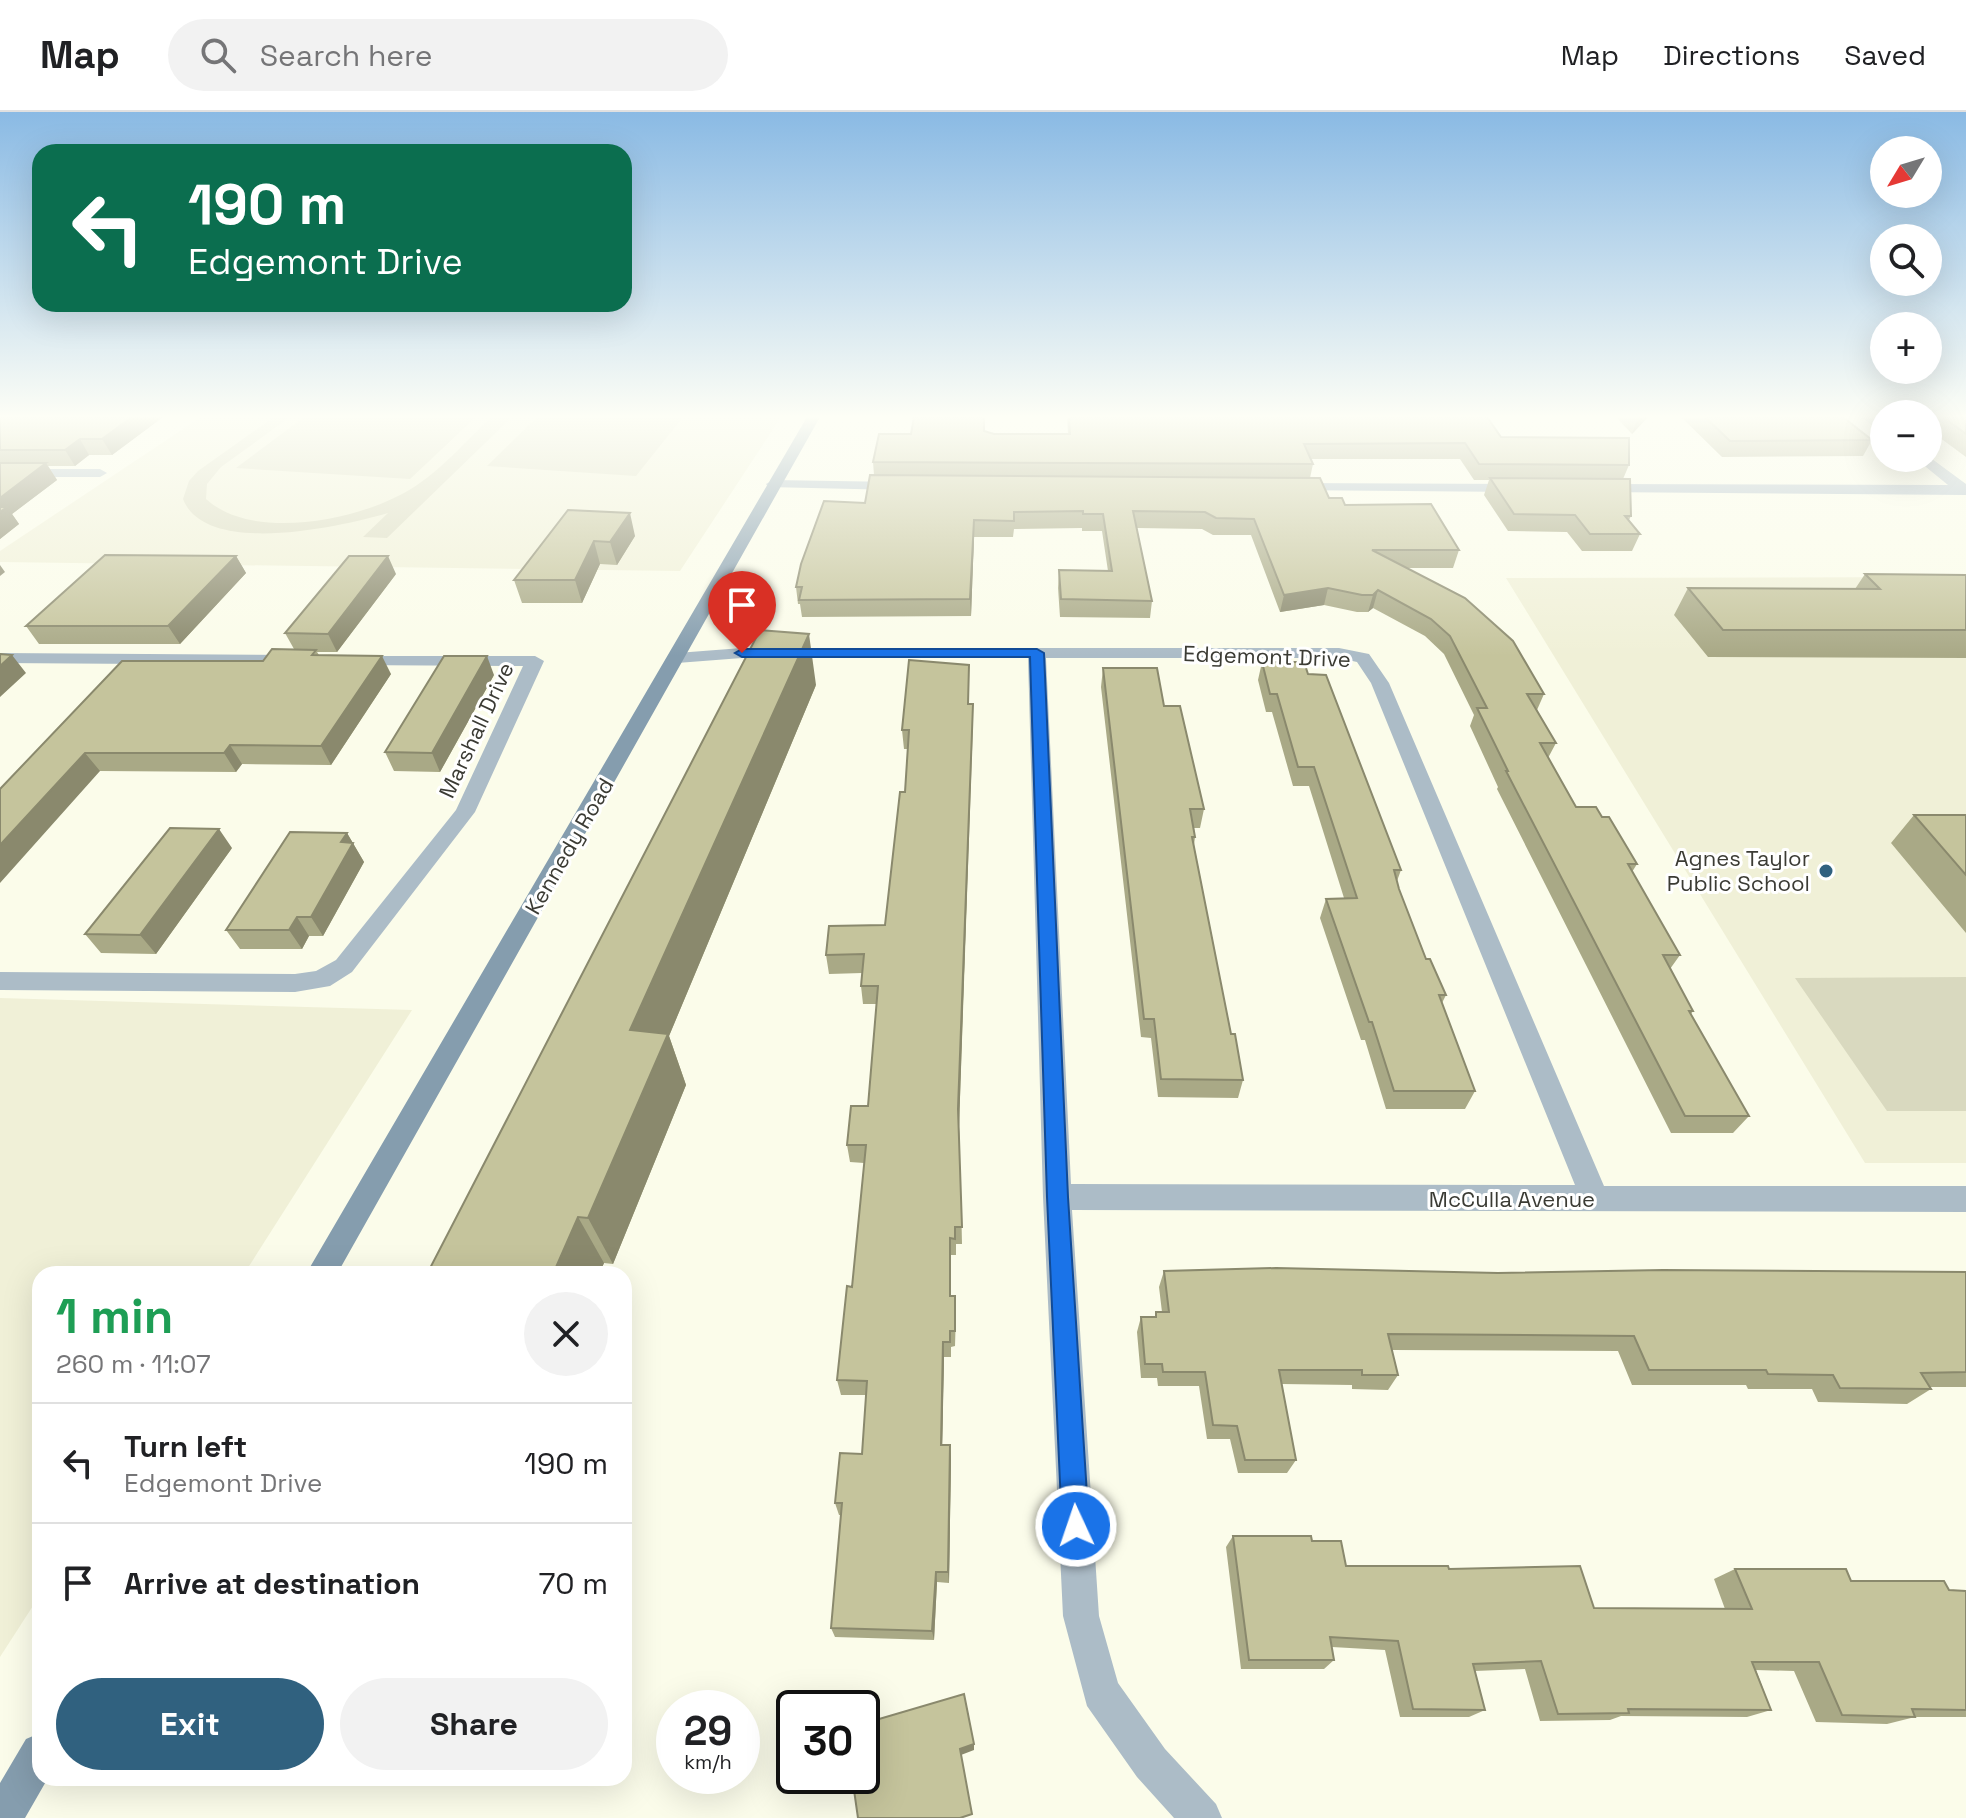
<!DOCTYPE html>
<meta charset="utf-8">
<style>
body{margin:0;font-family:"Space Grotesk",sans-serif;background:#f2f2f2;color:#202124;height:100vh;display:flex;flex-direction:column;font-size:30px;white-space:nowrap}
*{box-sizing:border-box;margin:0}
p{font-size:26px;color:#757577}
.icon{flex:none;width:44px;height:44px;fill:none;stroke:currentColor;stroke-width:2;stroke-linecap:round;stroke-linejoin:round}
.map{position:relative;flex:1;overflow:hidden}
.side{position:absolute;left:32px;top:1154px;width:600px;height:520px;display:flex;flex-direction:column;background:#fff;border-radius:24px;box-shadow:0 8px 32px #0002}
.side>*{flex:none}
.hud{position:absolute;left:32px;top:32px;width:600px;height:168px;border-radius:24px;box-shadow:0 8px 32px #0002;background:#0b6e4f;color:#fff;overflow:hidden}
.needle{width:52px;rotate:232deg}
.buttons{position:absolute;left:1870px;top:24px;display:grid;gap:16px}
.buttons a{display:grid;place-items:center;width:72px;height:72px;border-radius:50%;background:#fff;box-shadow:0 8px 32px #0002;font-size:40px}
.speed{position:absolute;left:656px;top:1578px;display:flex;gap:16px;font-size:40px;font-weight:700;text-align:center}
.speed>*{display:grid;place-content:center;width:104px;height:104px;border-radius:50%;background:#fff;box-shadow:0 8px 32px #0002;line-height:1}
.speed small{font-size:20px;font-weight:400}
.speed .limit{border:4px solid #111;border-radius:12px;background:#fff;color:#111}
.pin{position:absolute;display:grid;place-items:center;width:68px;height:68px;color:#fff;margin:-82px -34px;border-radius:50% 50% 50% 0;rotate:-45deg;box-shadow:0 0 8px #0007}
.pin .icon{rotate:45deg}
.me{position:absolute;width:88px;margin:-44px;rotate:357deg;stroke-linejoin:round;filter:drop-shadow(0 0 6px #0008)}
.turn{display:flex;align-items:center;gap:28px;height:168px;padding:0 24px;font-size:36px}
.turn .icon{width:104px;height:104px;stroke-width:2.5}
.turn b{display:block;font-size:56px;line-height:68px}
.round{display:grid;place-items:center;flex:none;width:84px;height:84px;border-radius:42px;background:#f2f2f2}
.headline{display:flex;align-items:center;justify-content:space-between;height:136px;padding:0 24px}
h1{font-size:48px;font-weight:700;line-height:60px;color:#1e9e55}
.button{display:flex;gap:16px;margin-top:auto;padding:16px 24px}
.button a{flex:1;height:92px;border-radius:48px;background:#30617f;color:#fff;font-size:32px;font-weight:700;line-height:92px;text-align:center}
.button a+a{background:#f2f2f2;color:#202124}
ul{padding:0;list-style:none}
li{display:flex;align-items:center;gap:24px;height:120px;padding:0 24px;border-top:2px solid #e0e0e0}
li div{flex:1}
li b{display:block;font-size:30px}
li em{font-style:normal}
header{display:flex;align-items:center;gap:48px;box-sizing:border-box;height:112px;padding:0 40px;background:#fff;border-bottom:2px solid #e0e0e0}
header strong{font-size:38px}
nav{display:flex;gap:44px;margin-inline-start:auto;font-size:28px}
.search{width:560px;height:72px;background:#f2f2f2;display:flex;align-items:center;gap:20px;box-sizing:border-box;padding:0 28px;border-radius:44px;color:#757577;font-size:30px}
.map>svg:first-child{display:block}
.built{fill:#f0f0d7}
.green{fill:#d9d9bf}
.lines{fill:none;stroke-linecap:round;stroke-linejoin:round}
.minor{fill:#acbcc7;fill-rule:evenodd}
.secondary{fill:#859dae;fill-rule:evenodd}
.wall{fill:#a9a986}
.shaded-wall{fill:#8a896d}
.building{fill:#c5c49c;stroke:#8a896d;stroke-width:2}
.route{fill:#1a73e8;stroke:#114b97;stroke-width:2}
.poi-dot{fill:#30617f;stroke:#fff;stroke-width:3}
.labels{text-anchor:middle;dominant-baseline:central;stroke-width:6;stroke-linejoin:round;paint-order:stroke}
.street-label{font-size:22px;fill:#3b3b34;stroke:#fff}
.poi-label{font-size:22px;fill:#3b3b34;stroke:#fff;text-anchor:end}
</style>
<header>
<strong>Map</strong>
<div class="search"><svg class="icon" aria-label="search" viewBox="0 0 24 24"><circle cx="10" cy="10" r="6"/><path d="M15 15l6 6"/></svg>Search here</div>
<nav><a>Map</a><a>Directions</a><a>Saved</a></nav>
</header>
<div class="map">
<svg width="1966" height="1706" viewBox="0 0 1966 1706">
<rect width="100%" height="100%" fill="#fbfcea"/>
<path class="built" d="M201 305H781L680 459 0 450V439Z
M1966 465V1051H1865L1506 466Z
M0 886 412 898 244 1162H40V1483L0 1545Z"/>
<path class="green" d="M274 305H290L221 355 207 372 206 387C252 429 353 409 404 381 437 363 464 331 491 305H512L387 426 363 425 388 401C343 414 206 446 183 387L189 369 198 359Z
M304 305H476L410 367 236 356Z
M537 305H683L636 364 487 354Z
M1966 865V999H1887L1795 866Z"/>
<g class="lines">
<path class="minor" d="M1861 305H1876L1884 312V322Z
M1928 344 1966 372V383L1599 380 1592 376 1599 372 1948 373 1915 346Z
M0 357H100L107 361 100 365H0Z
M773 368 898 370 905 374 898 378 768 375 766 372Z
M1291 371 1518 372 1525 376 1518 380 1286 378V372Z
M742 536H1339L1369 542 1389 571 1604 1074H1966V1100L1072 1098 1099 1504 1118 1571 1165 1637 1216 1692 1222 1706H1174L1137 1665 1087 1594 1063 1504 1043 1085 1028 546H742L677 551 668 546 677 541ZM1046 546H1339L1357 550 1371 571 1575 1073 1071 1072Z
M0 541 295 543 304 548 295 553 0 551Z
M352 544H535L544 549 475 700 352 860 330 874 295 880 0 878V860L295 862 316 859 336 848 456 698 523 554 346 553 343 549 346 545Z"/>
<path class="secondary" d="M807 305H820L337 1162H306Z
M40 1621V1666H48L25 1706H0V1671L26 1627Z"/>
</g>
<path class="wall" d="M0 305H163L112 343H89L75 354H48L57 368 12 402 19 412 0 427Z
M1067 305H1487L1501 325 1629 353 1623 367 1631 404 1629 408 1640 422 1632 439H1582L1567 420 1508 419 1484 383 1489 368H1474L1460 347H1311L1313 352 1310 366 1329 386 1459 438 1453 456H1405L1544 582 1537 598 1556 631 1548 646 1576 695 1602 705 1637 752 1632 760 1680 843 1670 857 1693 899 1691 902 1749 1004 1733 1021H1671L1497 677 1498 675 1470 614 1474 603 1444 542 1425 524 1373 496 1368 500H1357L1324 493 1280 500 1251 423H1213L1202 417 1137 416 1152 489 1150 506 1060 505 1058 476 1059 458 1108 459 1102 419H1082V416L1014 417 1013 425H974L971 504 802 505 800 492H798L796 475 865 391 874 363 873 350 911 322 984 319 994 322H1068Z
M1616 305H1648L1632 322Z
M1681 305H1843L1872 328 1863 344 1722 345Z
M1928 305H1966V345L1928 317Z
M568 398 635 424 617 453 600 452 582 491H522L514 468Z
M236 444 246 461 180 532H39L26 514Z
M396 462 337 540H317L319 543 391 562 331 653 242 652 236 660 100 659 0 677 263 549 294 537 285 521Z
M1865 462 1966 463V546L1708 545 1674 503 1688 476 1855 477Z
M1262 550 1308 562 1401 758 1397 769 1399 777 1426 847 1446 883 1442 891 1475 979 1465 997H1386L1365 928H1361L1320 806 1326 787 1344 786 1309 674H1293L1272 600H1266L1258 568Z
M1103 556 1164 594 1204 697 1200 716H1194L1195 725 1194 733 1231 922 1243 968 1238 986 1158 985 1151 926 1141 925 1101 575Z
M494 563 440 660 394 659 385 640Z
M816 573 669 924 686 973 613 1152 604 1151 599 1162H427Z
M969 592H973V611L959 1015 962 1132H956V1143H951V1184L956 1200 955 1234 951 1235V1245H944L942 1333H950L951 1346 949 1471 937 1470 934 1528 835 1525 831 1516 841 1403H839L835 1391 862 1342 866 1283H841L837 1268 852 1175 864 1051 850 1050 847 1033 868 994 877 892H863L861 874 862 861 829 862 826 843 885 813 905 680 908 637H904L902 618Z
M1914 703H1966V821L1891 731Z
M347 721 364 750 323 824H309L302 837H240L226 818Z
M232 736 156 842 101 841 85 822Z
M1164 1159 1498 1161 1966 1160V1275H1930L1931 1277 1907 1292 1818 1290 1812 1277H1748L1746 1273H1632L1618 1239 1392 1238 1398 1263 1388 1278 1352 1277V1273L1282 1272 1296 1348 1287 1361H1238L1230 1327H1207L1199 1274H1158L1157 1266H1141L1137 1220 1141 1205H1155L1156 1200H1162L1159 1175Z
M1233 1424 1312 1429 1346 1454 1449 1457 1594 1496 1725 1497 1714 1467 1735 1457 1949 1478 1966 1479V1605H1915L1887 1612 1816 1610 1794 1559 1756 1558 1771 1598 1747 1605 1621 1604 1610 1608 1540 1609 1525 1557 1475 1559 1485 1598 1469 1605H1400L1385 1538 1332 1535 1334 1548 1324 1557H1241L1226 1435Z"/>
<path class="shaded-wall" d="M132 305H163L112 343 102 327Z
M1648 305 1632 322 1638 306Z
M80 327 89 343 75 354 65 338Z
M46 351 57 368 12 402 19 412 0 427V386Z
M630 401 635 424 617 453 610 430Z
M974 408V425L971 504 970 487Z
M594 429 600 452 582 491 575 468Z
M236 444 246 461 180 532 168 514Z
M388 444 396 462 337 540 328 522Z
M0 453 5 460 0 464Z
M1328 476 1324 493 1280 500 1284 483Z
M1378 478 1373 496 1368 500 1373 483Z
M809 522 816 573 669 924 686 973 613 1152 588 1106 630 918Z
M12 543 26 561 0 585V554Z
M382 544 391 562 331 653 321 634Z
M487 544 494 563 440 660 432 641Z
M973 592 959 1015 962 1132 958 997Z
M230 633 242 652 236 660 224 641Z
M85 641 100 659 0 771V733Z
M219 717 232 736 156 842 140 823Z
M347 721 364 750 323 824 311 805 341 730Z
M297 805 309 824 302 837 289 818Z
M578 1105 604 1151 599 1162H553Z
M943 1230 944 1245 942 1346 941 1333Z
M950 1333 951 1346 949 1471 948 1460Z
M936 1460 937 1470 934 1528 932 1519Z
M974 1632V1638L961 1643 960 1637Z"/>
<path class="building" d="M0 305H132L102 327H80L65 338H0Z
M914 305H984V319L994 322H1070L1069 305H1487L1501 325 1629 326V353L1479 352 1465 331 1304 332 1313 352 873 350 879 322H911Z
M1705 305H1843L1872 328 1730 329Z
M1943 305H1966V322Z
M0 351H46L0 386Z
M870 363 1320 366 1329 386H1342L1345 393 1431 392 1459 438H1372L1465 486 1513 529 1544 582H1527L1556 631H1540L1576 695H1596L1602 705H1609L1637 752H1628L1680 843H1663L1693 899H1689L1749 1004H1685L1506 659H1508L1477 596H1487L1450 524 1431 507 1378 478 1373 483H1362L1328 476 1284 483 1254 407 1216 406 1205 400 1133 399 1152 489 1061 487 1059 458 1112 459 1103 402H1083V399L1014 400V409L974 408 970 487 799 488 802 475H796L801 452 824 389 865 391Z
M1490 366 1630 367 1631 404H1625L1640 422H1590L1575 403 1514 402Z
M0 395H7L0 400Z
M568 398 630 401 610 430 594 429 575 468H514Z
M105 443 236 444 168 514H26Z
M349 444H388L328 522 285 521Z
M1865 462 1966 463V518H1723L1688 476 1880 477Z
M760 518 809 522 630 918 668 922 588 1106 578 1105 553 1162H427Z
M272 537 316 538 312 543 382 544 321 634 230 633 224 641H85L0 733V677L122 549H263Z
M0 542 12 543 0 554Z
M444 544H487L432 641 385 640Z
M909 548 969 553 968 592H973L958 997 962 1115H955V1127L950 1126V1184H955V1219H950V1230H943L941 1333H950L948 1460H936L932 1519 831 1516 842 1391H835L840 1341 862 1342 867 1269 837 1268 847 1174 852 1175 866 1033H847L851 994H868L878 874H861L864 842 826 843 829 814 885 813 900 680H905L909 618H902Z
M1262 550H1304L1308 562 1326 563 1401 758H1394L1399 777 1426 847H1430L1446 883H1439L1475 979H1394L1372 910H1369L1326 787 1357 786 1314 655H1298L1277 582H1270Z
M1103 556H1157L1164 594H1180L1204 697H1190L1195 725H1192L1231 922H1235L1243 968 1161 967 1154 907H1144Z
M1914 703H1966V763Z
M170 716 219 717 140 823 85 822Z
M290 720 347 721 341 730 353 731 311 805H297L289 818H226Z
M1276 1156 1498 1161 1663 1158 1966 1160V1260L1921 1261 1931 1277 1840 1276 1833 1263 1768 1262 1766 1258H1649L1634 1224 1388 1222 1398 1263H1362V1258H1279L1296 1348H1245L1237 1314 1213 1313 1205 1260H1163L1162 1252H1145L1141 1205H1156V1200H1169L1164 1159Z
M1233 1424H1311L1312 1429H1341L1346 1454H1448L1449 1457 1580 1454 1594 1496 1752 1497 1735 1457H1846L1851 1469H1944L1949 1478 1966 1479V1598L1912 1597 1915 1605 1842 1603 1819 1550H1752L1771 1598 1628 1597 1629 1601 1558 1602 1541 1549 1473 1552 1485 1598 1413 1597 1398 1529 1330 1525 1334 1548H1249Z
M964 1582 974 1632 960 1637 972 1702 960 1706H858L852 1664H862V1612Z"/>
<linearGradient id="sky" x2="0" y2="1"><stop stop-color="#8abae4"/><stop offset="0.56" stop-color="#fdfef6"/><stop offset="1" stop-color="#fdfef6" stop-opacity="0"/></linearGradient>
<rect width="1966" height="544" fill="url(#sky)"/>
<path class="route" d="M1037 537 1044 541 1068 1085 1089 1414 1085 1424 1076 1428 1066 1424 1062 1414 1047 1085 1030 545H742L735 541 742 537Z"/>
<circle class="poi-dot" cx="1826" cy="759" r="8"/>
<g class="labels">
<g class="street-label">
<text transform="translate(1267 544) rotate(2)">Edgemont Drive</text>
<text transform="translate(476 618) rotate(-65)">Marshall Drive</text>
<text transform="translate(569 734) rotate(-60)">Kennedy Road</text>
<text x="1512" y="1087">McCulla Avenue</text>
</g>
<g class="poi-label">
<text x="1810" y="746">Agnes Taylor<tspan x="1810" dy="25">Public School</tspan></text>
</g>
</g>
</svg>
<div class="buttons">
<a><svg class="needle" viewBox="-14 -14 28 28"><path d="M0-13l5 13h-10z" fill="#e53935"/><path d="M0 13l5-13h-10z" fill="#757577"/></svg></a>
<a><svg class="icon" aria-label="search" viewBox="0 0 24 24"><circle cx="10" cy="10" r="6"/><path d="M15 15l6 6"/></svg></a>
<a>+</a>
<a>−</a>
</div>
<div class="speed"><div>29<small>km/h</small></div><div class="limit">30</div></div>
<div class="pin" style="left:742px;top:541px;background:#d93025"><svg class="icon" aria-label="arrive" viewBox="0 0 24 24"><path d="M6 21V4h12l-3 4 3 4H6"/></svg></div>
<svg class="me" style="left:1076px;top:1414px" viewBox="-20 -20 40 40"><circle r="17" fill="#1a73e8" stroke="#fff" stroke-width="3"/><path d="M0-11L8 9 0 5-8 9z" fill="#fff"/></svg>
<div class="hud">
<div class="turn"><svg class="icon" aria-label="left" viewBox="0 0 24 24"><path d="M17 20v-9H6M10 6l-5 5 5 5"/></svg><div><b>190 m</b>Edgemont Drive</div></div>
</div>
<section class="side">
<div class="headline"><div><h1>1 min</h1><p>260 m · 11:07</p></div><a class="round"><svg class="icon" aria-label="close" viewBox="0 0 24 24"><path d="M6 6l12 12M18 6L6 18"/></svg></a></div>
<ul>
<li><svg class="icon" aria-label="left" viewBox="0 0 24 24"><path d="M17 20v-9H6M10 6l-5 5 5 5"/></svg><div><b>Turn left</b><p>Edgemont Drive</p></div><em>190 m</em></li>
<li><svg class="icon" aria-label="arrive" viewBox="0 0 24 24"><path d="M6 21V4h12l-3 4 3 4H6"/></svg><div><b>Arrive at destination</b></div><em>70 m</em></li>
</ul>
<div class="button"><a>Exit</a><a>Share</a></div>
</section>
</div>
